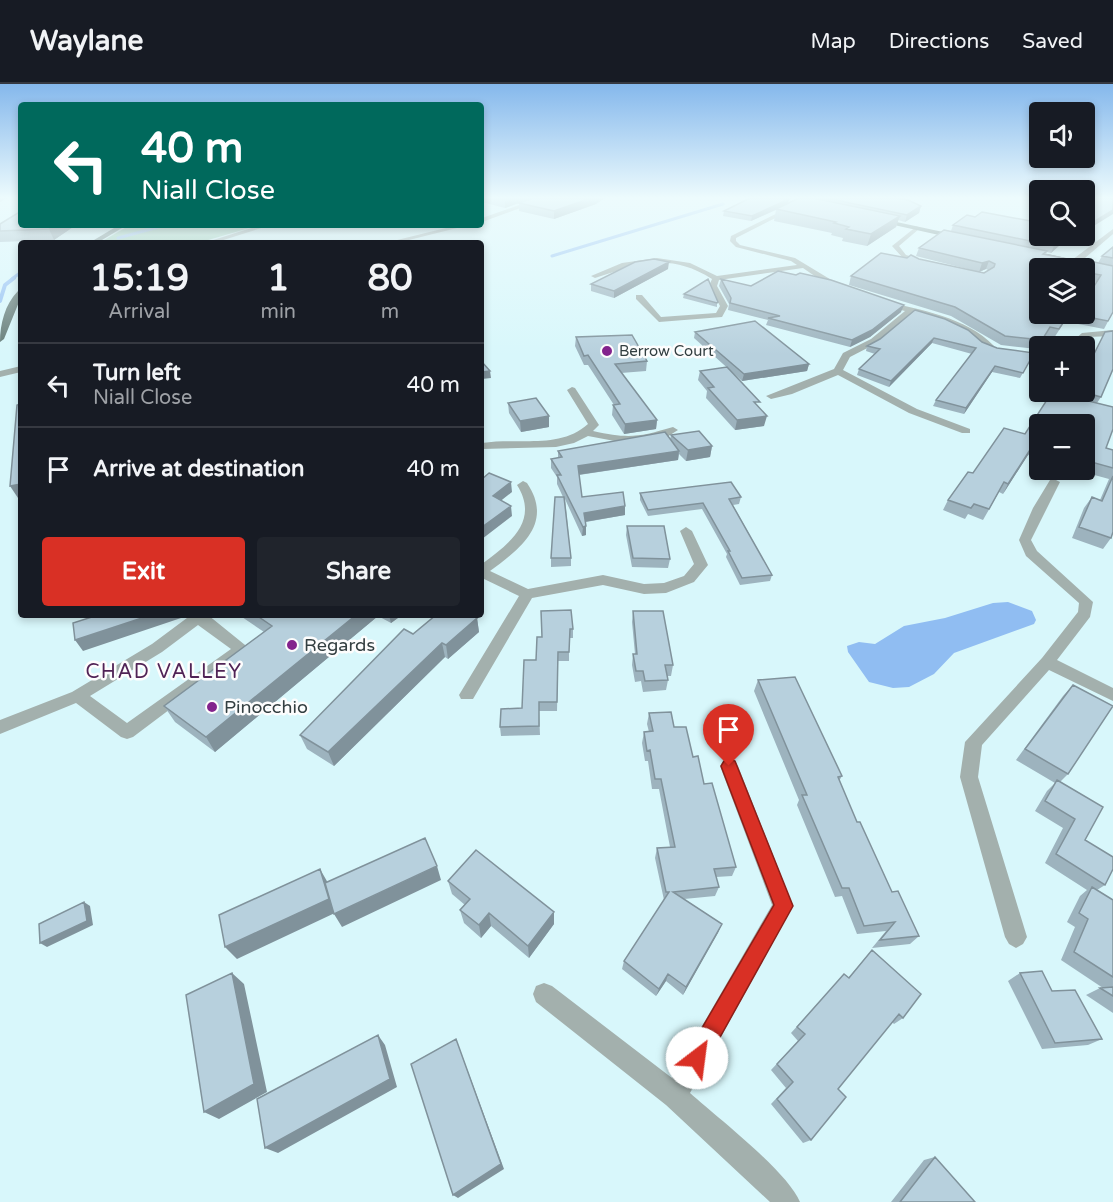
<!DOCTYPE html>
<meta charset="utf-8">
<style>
body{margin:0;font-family:"Varela Round",sans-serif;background:#20242c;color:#f1f3f6;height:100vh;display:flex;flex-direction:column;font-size:22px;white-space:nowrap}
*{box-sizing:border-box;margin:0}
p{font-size:20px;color:#9ea1a6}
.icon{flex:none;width:33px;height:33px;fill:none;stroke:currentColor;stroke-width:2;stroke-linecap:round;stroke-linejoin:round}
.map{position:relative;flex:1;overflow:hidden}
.side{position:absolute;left:18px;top:156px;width:466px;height:378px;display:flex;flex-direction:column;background:#171b24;border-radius:6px;box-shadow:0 3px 9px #0003}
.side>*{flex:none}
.banner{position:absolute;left:18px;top:18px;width:466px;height:126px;border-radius:6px;box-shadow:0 3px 9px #0003;background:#00695c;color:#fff;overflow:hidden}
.fabs{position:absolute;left:1029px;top:18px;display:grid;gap:12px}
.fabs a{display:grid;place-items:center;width:66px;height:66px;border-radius:6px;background:#171b24;box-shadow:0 3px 9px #0003;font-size:30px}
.pin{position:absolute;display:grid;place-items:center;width:51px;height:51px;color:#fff;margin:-62px -26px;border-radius:50% 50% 50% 0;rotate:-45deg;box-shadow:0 0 6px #0007}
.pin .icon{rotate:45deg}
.me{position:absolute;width:66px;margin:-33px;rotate:30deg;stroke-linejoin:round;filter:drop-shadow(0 0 4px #0008)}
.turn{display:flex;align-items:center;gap:21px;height:126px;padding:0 24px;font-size:27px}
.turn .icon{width:78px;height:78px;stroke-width:2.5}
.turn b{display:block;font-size:42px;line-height:51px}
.eta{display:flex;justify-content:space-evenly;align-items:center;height:102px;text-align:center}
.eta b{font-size:36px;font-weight:800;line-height:42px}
.button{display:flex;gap:12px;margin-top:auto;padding:12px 24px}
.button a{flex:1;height:69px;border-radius:6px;background:#d93025;color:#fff;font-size:24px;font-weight:800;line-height:69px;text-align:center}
.button a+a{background:#20242c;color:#f1f3f6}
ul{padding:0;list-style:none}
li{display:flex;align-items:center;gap:18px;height:84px;padding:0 24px;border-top:2px solid #363941}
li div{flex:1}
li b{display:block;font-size:22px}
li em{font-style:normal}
header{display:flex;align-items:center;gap:36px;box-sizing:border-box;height:84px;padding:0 30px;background:#171b24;border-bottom:2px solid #363941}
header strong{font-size:28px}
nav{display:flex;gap:33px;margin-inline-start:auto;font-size:21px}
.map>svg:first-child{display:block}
.green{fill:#97d0b1}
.water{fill:#90bdf2}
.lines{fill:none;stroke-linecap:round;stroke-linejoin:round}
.stream-far1{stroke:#90bdf2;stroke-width:3}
.stream{stroke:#90bdf2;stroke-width:4}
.minor{fill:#a3b0ad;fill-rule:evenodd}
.major{fill:#637a76;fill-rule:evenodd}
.wall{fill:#9db3be}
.shaded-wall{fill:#80929b}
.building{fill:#b7d0dd;stroke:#80929b;stroke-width:1.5}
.route{fill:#d93025;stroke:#8d1f18;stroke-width:1.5}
.poi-dot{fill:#83238d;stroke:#fdfdfd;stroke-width:2}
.labels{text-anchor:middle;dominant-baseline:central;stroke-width:5;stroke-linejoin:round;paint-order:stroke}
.far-poi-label{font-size:15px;fill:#333f41;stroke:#fdfdfd;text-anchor:start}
.poi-label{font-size:18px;fill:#333f41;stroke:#fdfdfd;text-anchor:start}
.neighbourhood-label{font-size:20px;letter-spacing:1.5px;fill:#502356;stroke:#fdfdfd}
</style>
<header>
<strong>Waylane</strong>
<nav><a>Map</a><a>Directions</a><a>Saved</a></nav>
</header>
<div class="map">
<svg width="1113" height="1118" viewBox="0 0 1113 1118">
<rect width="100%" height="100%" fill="#d8f7fb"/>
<path class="green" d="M130 141H259L198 159H99Z"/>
<path class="water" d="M1008 518 1032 527 1036 536 1034 540 954 569 934 590 909 603 893 604 869 598 848 568 847 562 859 558 875 560 904 542 945 534 993 519Z"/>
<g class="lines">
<path class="stream-far1" d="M118 154 166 141
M552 172 723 120
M12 195 21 188"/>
<path class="stream" d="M0 217 5 201 14 194"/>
<path class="minor" d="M539 114H548L482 138V134Z
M790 123 795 124 736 154V157L740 161 795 174 838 200V204H832L803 184 719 196 717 202 728 222 722 233 659 238 636 215V211H642L661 233 716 229 720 222 709 202 712 195C669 168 639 180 595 194L591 192 622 179 657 174 690 179 717 192 797 181 791 177 736 163 730 157 731 152Z
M261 141H271L214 159H204Z
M458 141H469L397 159H385Z
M917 142 919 145 899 162 906 171 929 178V182L902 173 892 162Z
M1113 145V150L1078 180H1072V176Z
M883 217C921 226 966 233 994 262L987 264C963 246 941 237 913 229L877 259 850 273 843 286 917 325 970 345V349H962L909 329 838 291 792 310 771 315 766 312 834 285 843 269 871 255 905 227 880 221 879 219Z
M1113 246V252L1087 253 1076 262H1067L1082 249Z
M21 282V288L0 293V287Z
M572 303 575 304 599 341 593 347C629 355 639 353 673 343L678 346 667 353 642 359 620 358 588 352 574 359 556 363 482 365V359C518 353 559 366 588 340L567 306Z
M1054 395 1060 398 1031 456 1037 467 1093 518 1090 533 1057 576 1113 604V617L1049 586 982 661 978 693 1027 853 1023 860 1016 864 1009 860 1005 853 960 693 965 658 1042 574 1078 528 1079 519 1026 472 1019 456 1033 424 1050 396Z
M523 397 527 399C554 439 521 464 490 487L528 505 603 491 644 500 664 499 684 492 694 480 680 447 686 443 692 447 708 481 694 498 666 509 644 510 603 501 532 514 473 615H461L459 611 519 512 482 494V480C509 460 540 437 517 401Z
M191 531H208L250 565 133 653 127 655 121 653 76 619 0 650V636L72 608 152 560ZM198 541 231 565 127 639 90 612 162 568Z
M729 674 735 677 738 682 793 822 690 1009C718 1034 787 1087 800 1118H770L666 1021 536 918 533 910 536 902 544 899 552 902 672 994 772 821 720 682 723 677Z"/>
<path class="major" d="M878 134 957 151 960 153 957 155 876 137Z
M119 141H127L97 159H89Z
M1043 169 1113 184V188L1041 172Z
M18 207H21V213L4 255 0 258C0 240 5 220 18 207Z"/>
</g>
<path class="wall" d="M482 114H532L505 124 482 118Z
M793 114H895L921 122 919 129 905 138 898 136 896 143 867 162 842 157 843 154 831 151 832 149 774 137 776 126 751 137 723 132 724 127 789 115 788 119 797 115Z
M519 119 596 120 554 135 519 127Z
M0 140 76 141 54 156 0 158Z
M953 141 1040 152H1070L1051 169 1047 168 1045 171 1063 174 1058 184H1040L1034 220 1065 237 1054 254 1045 252 1037 265 1001 261 951 232 849 201 851 192 907 174 919 175 984 189 988 186 986 185 979 188 916 172 919 164 951 147Z
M1113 163V228L1104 245 1073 239 1096 198 1084 196V186L1098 179 1102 172Z
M668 185 614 214 591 207V200Z
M721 195 751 202 901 228 870 253 850 263 766 241 768 236 728 226 729 220 719 202Z
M684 210 717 219V223L683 214Z
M915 226 982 258 997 264 1034 269 1020 294 992 288 964 330 933 322 936 316 972 270 932 259 889 303 857 291 859 285 875 270 866 267 867 262 880 255Z
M695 248 809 280 807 287 742 297 694 254Z
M1105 248 1101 313 1097 319 1106 364 1113 366V449L1111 454 1103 465 1072 454 1084 424 1092 413 1100 416 1109 395 1076 386H1084V340H1040V375L1028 371 1003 410 999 408 983 436 968 430 965 435 943 426 948 416 973 389 1025 350 1068 311 1070 308H1084L1091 276Z
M576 253 647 277 646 287 621 289 657 336 656 345 624 350 612 331 613 321H614L588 281H584L575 262Z
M700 287 759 323 764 342 735 346 706 314 707 307 698 296Z
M508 319 549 332V343L521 348 509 329Z
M671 351 712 362 710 373 686 377 679 370 678 376 579 391 582 413 625 422V431L586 438V451L582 452 565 415 571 474V482L551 483V474L563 413 557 400V393L551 384V375L558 374V367L670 356Z
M640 409 741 413 739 420 733 421 772 491 770 497 740 501 726 473 727 470 702 425 648 432 640 416Z
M627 442 670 475 668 484 632 483 626 451Z
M541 527 573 545V554H569V577H558L557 627H539L540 651 501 652 500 643 522 624 542 553Z
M633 527 673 581 671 592H668V596L666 606 643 608 641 597 635 598 632 581 633 570H635L632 538Z
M239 531H402L391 539 378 532 215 668 175 638 164 622 264 548Z
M477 534 479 548 448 575 445 573 334 682 307 665 300 651 413 550Z
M758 596 842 692 839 697 857 738 892 808 919 852 910 860 872 864 886 847 857 850 842 812 835 813 797 721 799 716 754 607Z
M1073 601 1068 690 1060 698 1105 801 1097 806 1113 816V929L1086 911 1100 904H1103L1061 876 1075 843 1067 838 1080 812 1087 806 1045 779 1063 744 1035 727 1047 707 1055 699 1016 676 1063 612Z
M649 629 674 643 693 673 704 700 736 783 732 792 716 793 719 803 715 812 684 815 722 840 683 911 666 897 656 912 622 885 624 877 664 816 655 774 657 764 670 763 659 705H652L648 677H645L642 659 644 648H649L647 640Z
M448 797 554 840 529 874 491 842 481 854 464 839 460 826 465 821 452 810Z
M872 866 903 934 894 940 892 938 838 1005 811 1056 803 1059 771 1020 786 1004 771 986 798 957 791 949 837 898 848 894Z
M1020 889 1052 907 1102 955 1088 961 1042 965 1008 897Z
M935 1073 975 1118H891L924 1076Z"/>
<path class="shaded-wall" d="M0 114H7L0 118Z
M510 114H532L505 124V116Z
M591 114H605L596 120 554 135V127Z
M789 115 788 120 751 137 752 132Z
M921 122 919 129 905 138 907 131Z
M1113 126V130L1084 148V142Z
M900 132 896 143 867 162 871 150Z
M55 141H76L54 156 49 145Z
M1065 152H1070L1051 169 1054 162Z
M989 177 986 185 979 188 982 179Z
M669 178 668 185 614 214V207Z
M904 221 901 228 870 253 850 263 852 256Z
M934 254 932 259 889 303 891 297Z
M809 280 807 287 742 297 744 290Z
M995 282 992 288 964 330 966 324Z
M490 287 491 294 482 295V288Z
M549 332V343L521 348 520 337Z
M767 332 764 342 735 346 737 336Z
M657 336 656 345 624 350 625 340Z
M1033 361 1028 371 1003 410 1008 400Z
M712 362 710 373 686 377 688 366Z
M679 367 678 376 577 391 578 382Z
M511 398 512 408 493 423V412Z
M21 400V414H18L10 402Z
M511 422 512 432 482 455V443Z
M625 422V431L584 438V429Z
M586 442V451L582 452 583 443Z
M151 531H187L184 533 83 567 75 556Z
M356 531H378V532L215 668 206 653Z
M389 531H402L391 539Z
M477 534 479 548 448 575 446 561Z
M442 559 445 573 334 682 328 668Z
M437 782 441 796 342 843 334 830Z
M320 785 328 799 337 828 237 875 225 863Z
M84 818 90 822 93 841 47 863 40 859Z
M554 828V840L529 874 528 862Z
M489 829 491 842 481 854 479 841Z
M722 840 718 849 683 911 686 903Z
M232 889 244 900 267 1008 219 1035 204 1028Z
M668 890 666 897 656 912 659 905Z
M378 951 385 961 397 1003 278 1069 265 1064Z
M456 955 504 1085 458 1114 453 1111Z"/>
<path class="building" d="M533 114H591L554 127 519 119Z
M750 114H780L789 115 752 132 724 127Z
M799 114H813L900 132 871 150 846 145 849 143 834 139 836 138 776 125Z
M826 114H895L908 116 921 122 907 131Z
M1094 114H1113V126L1087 142H1084V120Z
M21 127V141H55L49 145 0 147V140Z
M982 128 1036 138 1040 136V152H1065L1054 162 953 141 967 131 975 133Z
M944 146 1047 167 1043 170 1063 174 1056 184H1040V210L1033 220 1040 222V230H1069L1059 245 1050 243 1042 256 1005 252 955 223 851 192 881 169 907 174 911 171 919 175 984 189 994 183 995 180 989 177 982 179 919 164Z
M1113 163V174L1102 172Z
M654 175 669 178 614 207 591 200 635 178Z
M1094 178 1113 182V228L1108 237 1077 231 1078 230H1084V218L1101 191 1084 188V186Z
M778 187 796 191 800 189 831 196 904 221 872 246 852 256 768 234 780 232 730 219 731 214 721 195 751 202Z
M708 195 718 218 717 219 684 210Z
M915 226 945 235 968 246 982 258 997 264 1034 269 1023 289 995 282 966 324 936 316 976 264 934 254 891 297 859 285 880 265 867 262 880 255Z
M755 237 809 280 744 290 695 248Z
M1113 247V285L1101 313 1083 308H1084V279L1087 275 1091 276 1105 248Z
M632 251 647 277 615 280 657 336 625 340 613 321 620 320 588 271 584 272 576 253Z
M482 278 490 287 482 288Z
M727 283 760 318H754L767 332 737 336 708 304 714 303 700 287Z
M1052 308 1113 323V345L1106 364 1113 366V384L1084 376V340H1040V363L1033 361 1008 400 1004 398 989 425 974 420 971 424 948 416 968 388 973 389 1004 344 1025 350Z
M536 314 549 332 520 337 508 319Z
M21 320V400L10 402 17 321Z
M699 347 712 362 688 366 671 351Z
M665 348 679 367 578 382 582 413 623 408 625 422 584 429 586 442 583 443 557 391H561L551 375 562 373 558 367Z
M489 389 511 398 493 412 511 422 482 443V395Z
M1113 392V448L1111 454 1079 443 1092 413 1102 417Z
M731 398 741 413 729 415 772 491 742 494 728 467H730L703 419 648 426 640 409Z
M555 413H564L571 474H551Z
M627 442H664L670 475 633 474Z
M571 526 573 545H570L569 568H558L557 618H539V642L500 643 501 625 522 624 524 576H536L537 553H542L541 527Z
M633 527H663L673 581H665L668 596 645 597 643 587H636L633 570H637Z
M98 531H151L75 556 73 539Z
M256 531H356L206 653 164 622 272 542Z
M436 531H472L477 534 446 561 442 559 328 668 300 651 404 545 413 550Z
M795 593 842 692 838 693 857 738H860L892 808 898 807 919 852 880 856 895 838 864 842 849 804H842L802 711H807L758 596Z
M1073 601 1113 622 1068 690 1025 665Z
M671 628 674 643H686L693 673 698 672 704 700 712 699 736 783 714 785 719 803 673 808 722 840 686 903 668 890 659 905 624 877 669 808H666L657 764 675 763 661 695H655L650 666 647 667 644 648 653 647 649 629Z
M1057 696 1103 723 1085 756 1113 773V785L1105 801 1056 770 1075 735 1045 717Z
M425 754 437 782 334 830 325 799Z
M476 766 554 828 528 862 489 829 479 841 460 826 470 815 448 797Z
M320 785 329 815 225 863 219 831Z
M1092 803 1113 816V893L1074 868 1088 835 1079 829Z
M84 818 87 837 40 859 39 840Z
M872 866 921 910 903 934 899 930 838 1005 846 1013 811 1056 777 1015 793 998 777 980 805 950 797 943 844 890 849 894Z
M1042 887 1052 907 1075 906 1102 955 1055 959 1020 889Z
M232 889 254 1000 204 1028 186 911Z
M1113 903V912L1100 904Z
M378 951 390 995 265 1064 257 1015Z
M456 955 501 1080 453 1111 411 980Z
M935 1073 975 1118H900Z"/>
<linearGradient id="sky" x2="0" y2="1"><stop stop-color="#85b8ec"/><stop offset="0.42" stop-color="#edfbfd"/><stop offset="1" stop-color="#edfbfd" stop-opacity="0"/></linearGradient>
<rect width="1113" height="271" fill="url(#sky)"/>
<path class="route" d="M729 675 735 677 793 822 704 982 697 985 689 982 686 974 689 966 774 821 721 682 724 677Z"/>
<g class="poi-dot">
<circle cx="607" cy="267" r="6"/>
<circle cx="292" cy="561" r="6"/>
<circle cx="212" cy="623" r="6"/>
</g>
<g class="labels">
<g class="far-poi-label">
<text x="619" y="267">Berrow Court</text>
</g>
<g class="poi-label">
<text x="304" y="561">Regards</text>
<text x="224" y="623">Pinocchio</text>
</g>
<g class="neighbourhood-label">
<text x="164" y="588">CHAD VALLEY</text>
</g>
</g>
</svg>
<div class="fabs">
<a><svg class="icon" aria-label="sound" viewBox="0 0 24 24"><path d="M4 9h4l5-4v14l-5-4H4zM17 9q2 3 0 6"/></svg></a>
<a><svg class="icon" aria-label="search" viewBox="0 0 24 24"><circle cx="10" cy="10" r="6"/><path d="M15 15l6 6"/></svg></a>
<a><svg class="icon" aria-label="layers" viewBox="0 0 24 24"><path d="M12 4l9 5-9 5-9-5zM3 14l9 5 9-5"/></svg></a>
<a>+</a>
<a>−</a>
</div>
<div class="pin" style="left:729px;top:682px;background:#d93025"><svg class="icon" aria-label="arrive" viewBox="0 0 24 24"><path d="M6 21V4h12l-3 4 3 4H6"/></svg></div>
<svg class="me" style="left:697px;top:974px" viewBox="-20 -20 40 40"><circle r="19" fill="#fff"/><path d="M0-13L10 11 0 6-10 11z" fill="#d93025"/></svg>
<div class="banner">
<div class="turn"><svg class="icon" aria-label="left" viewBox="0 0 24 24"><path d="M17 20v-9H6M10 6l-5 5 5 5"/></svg><div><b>40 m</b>Niall Close</div></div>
</div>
<section class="side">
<div class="eta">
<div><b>15:19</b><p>Arrival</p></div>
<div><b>1</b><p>min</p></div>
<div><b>80</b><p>m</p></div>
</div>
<ul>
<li><svg class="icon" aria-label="left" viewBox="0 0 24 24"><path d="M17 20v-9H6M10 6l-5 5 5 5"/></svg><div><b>Turn left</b><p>Niall Close</p></div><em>40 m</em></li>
<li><svg class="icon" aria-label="arrive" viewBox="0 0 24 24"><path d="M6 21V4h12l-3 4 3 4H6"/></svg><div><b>Arrive at destination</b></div><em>40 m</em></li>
</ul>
<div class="button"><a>Exit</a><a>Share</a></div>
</section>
</div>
